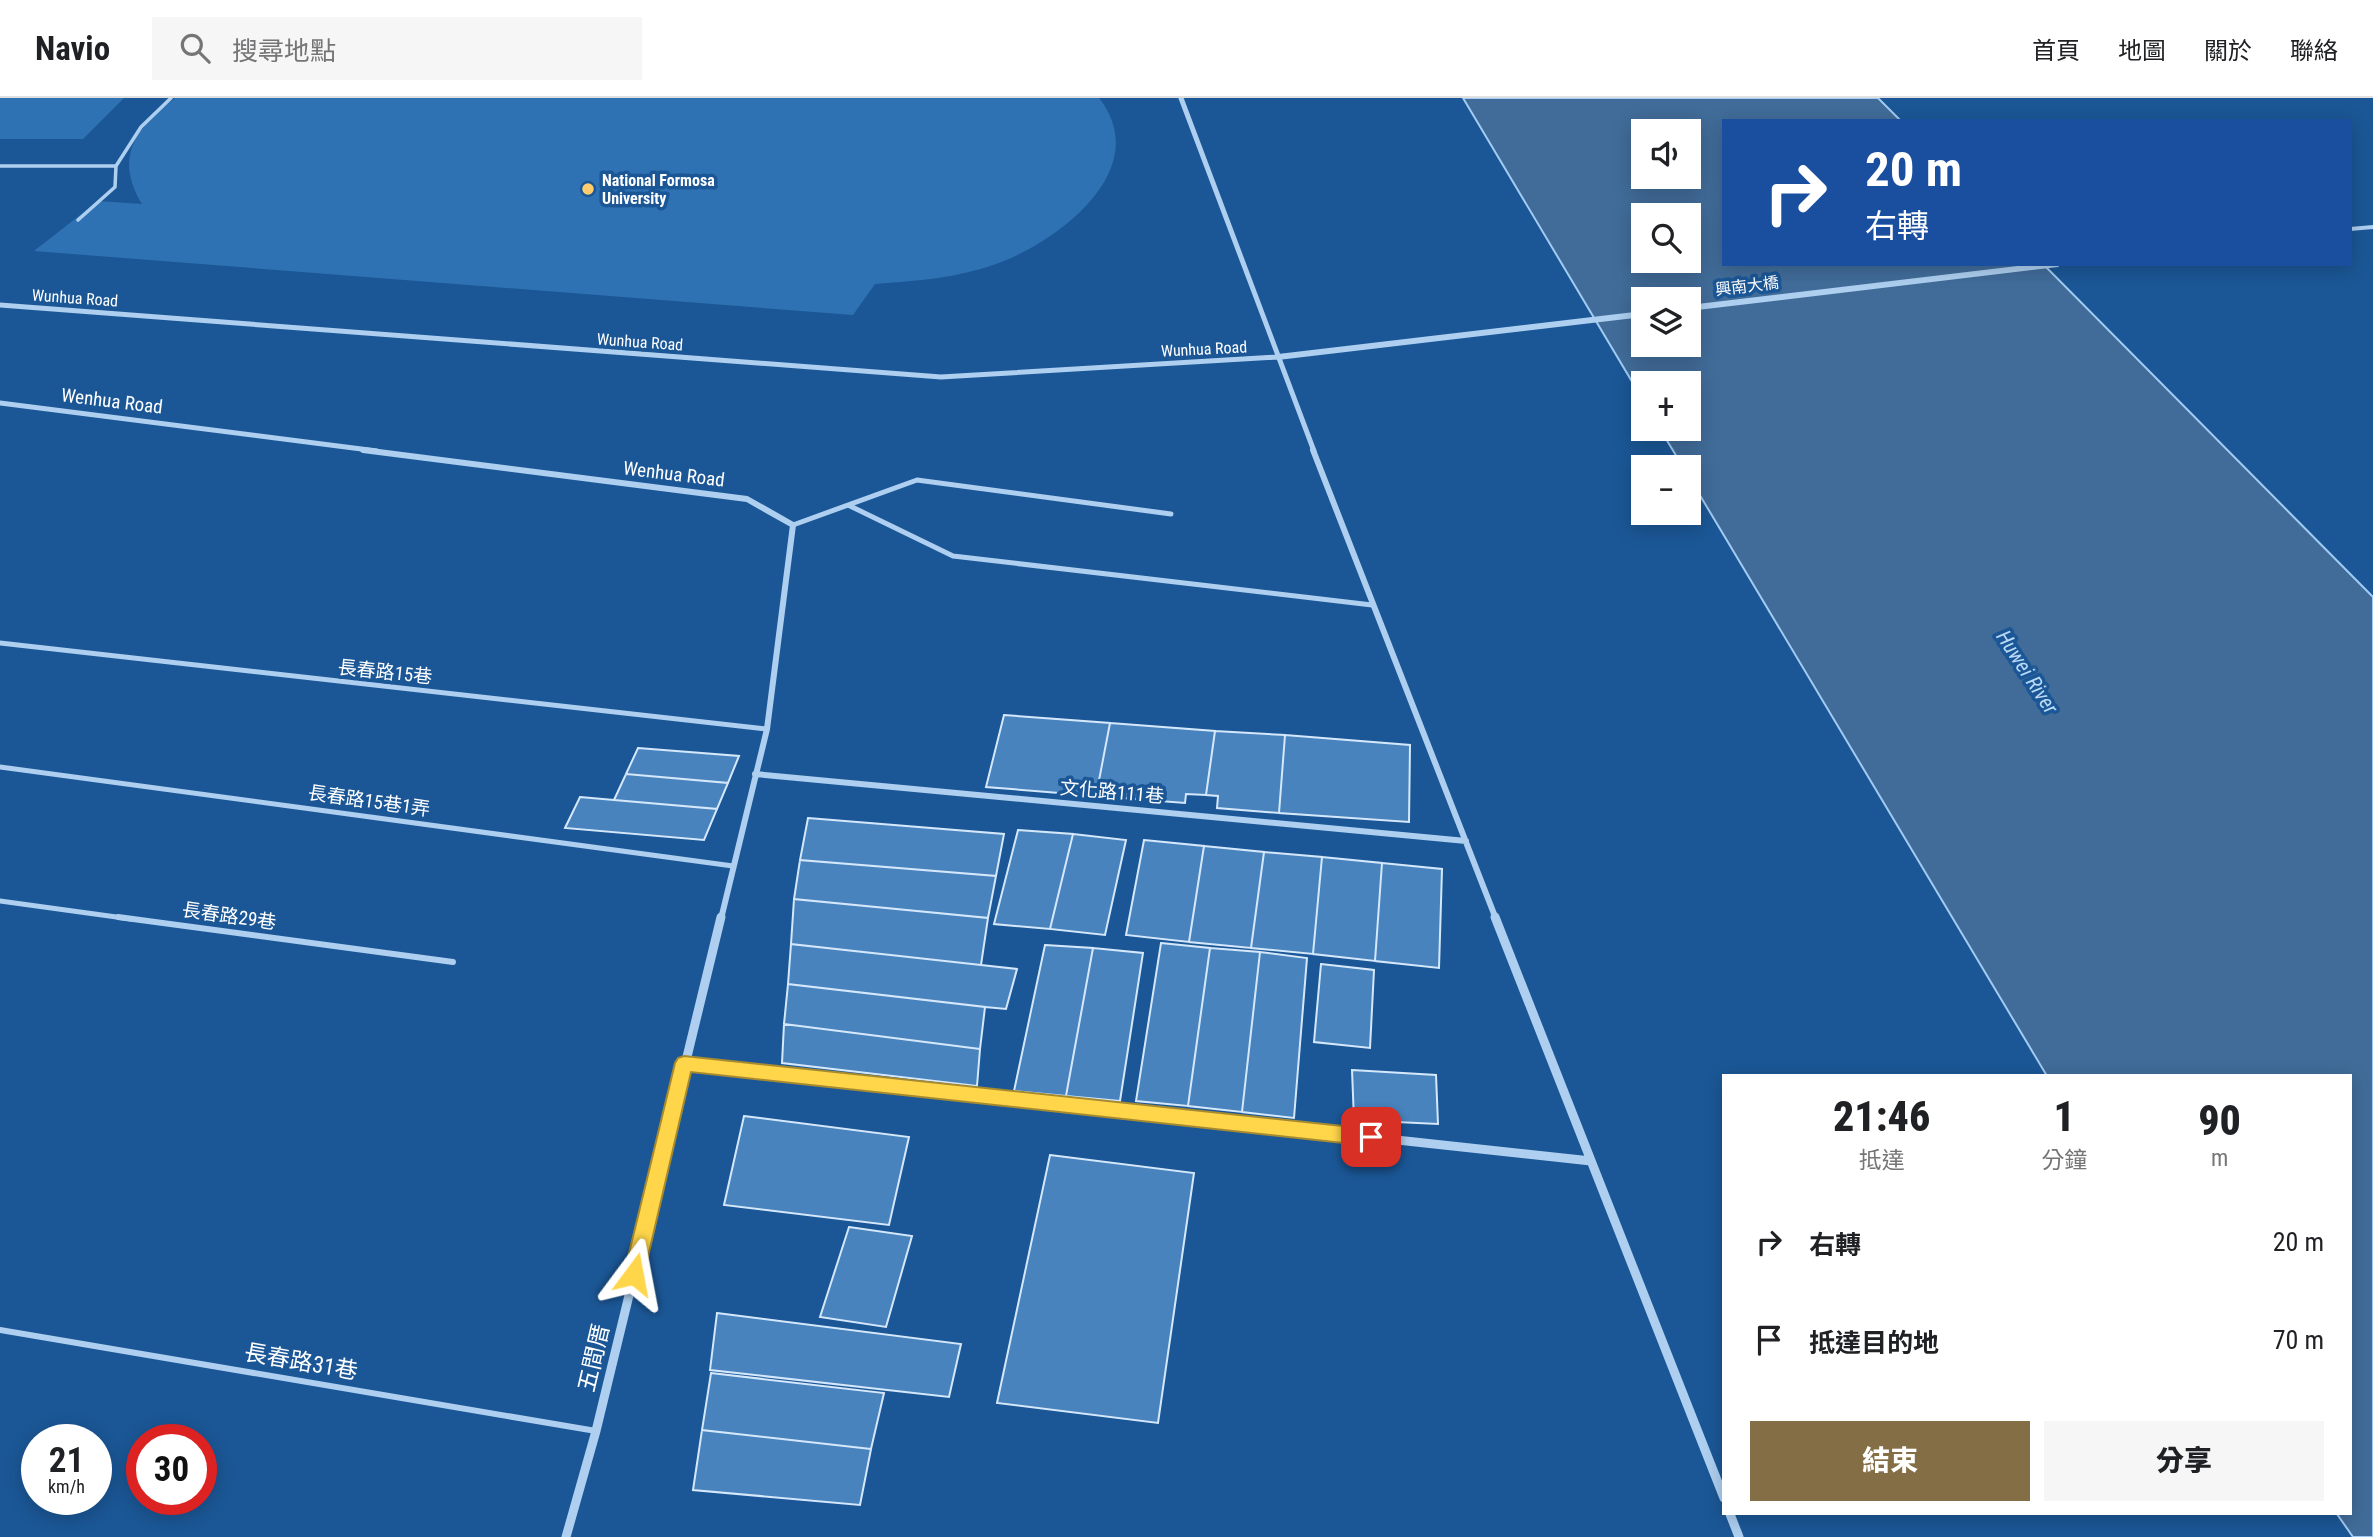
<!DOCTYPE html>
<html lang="zh-TW">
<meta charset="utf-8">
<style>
body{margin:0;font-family:"Roboto Condensed","Noto Sans TC",sans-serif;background:#f6f6f6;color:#202124;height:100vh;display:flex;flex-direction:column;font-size:26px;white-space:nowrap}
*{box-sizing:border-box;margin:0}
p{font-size:23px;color:#757577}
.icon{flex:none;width:38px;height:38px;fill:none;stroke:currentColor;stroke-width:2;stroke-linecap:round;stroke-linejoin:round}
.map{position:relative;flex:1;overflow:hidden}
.panel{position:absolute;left:1722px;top:976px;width:630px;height:441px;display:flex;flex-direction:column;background:#fff;border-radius:0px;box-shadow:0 4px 18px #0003}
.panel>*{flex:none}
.banner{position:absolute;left:1722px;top:21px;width:630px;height:147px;border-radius:0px;box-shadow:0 4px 18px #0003;background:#1a4fa0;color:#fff;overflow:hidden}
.tools{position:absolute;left:1631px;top:21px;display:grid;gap:14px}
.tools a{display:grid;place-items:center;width:70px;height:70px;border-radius:0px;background:#fff;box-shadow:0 4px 18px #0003;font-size:35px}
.speed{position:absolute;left:21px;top:1326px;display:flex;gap:14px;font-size:35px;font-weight:700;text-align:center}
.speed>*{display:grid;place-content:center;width:91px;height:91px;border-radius:50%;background:#fff;box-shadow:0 4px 18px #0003;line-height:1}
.speed small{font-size:18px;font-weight:400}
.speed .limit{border:10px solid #d22;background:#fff;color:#111}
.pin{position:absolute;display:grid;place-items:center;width:60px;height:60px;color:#fff;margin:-30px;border-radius:14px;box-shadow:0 4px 10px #0006}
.me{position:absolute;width:77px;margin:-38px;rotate:13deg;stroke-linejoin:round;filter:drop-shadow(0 0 5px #0008)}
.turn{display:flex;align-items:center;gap:24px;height:147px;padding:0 28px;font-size:32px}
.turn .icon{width:91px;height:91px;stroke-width:2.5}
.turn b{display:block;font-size:49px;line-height:60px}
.eta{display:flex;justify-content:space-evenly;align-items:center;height:119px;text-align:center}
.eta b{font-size:42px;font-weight:800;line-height:49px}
.primary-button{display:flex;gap:14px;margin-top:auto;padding:14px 28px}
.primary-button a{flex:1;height:80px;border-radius:0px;background:#846e45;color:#fff;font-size:28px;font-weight:800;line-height:80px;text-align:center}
.primary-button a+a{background:#f6f6f6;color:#202124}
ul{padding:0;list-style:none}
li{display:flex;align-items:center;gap:21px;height:98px;padding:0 28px}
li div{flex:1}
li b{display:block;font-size:26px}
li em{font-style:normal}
header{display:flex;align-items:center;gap:42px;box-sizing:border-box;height:98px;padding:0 35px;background:#fff;border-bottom:2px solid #e0e0e0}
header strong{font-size:33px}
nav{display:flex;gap:38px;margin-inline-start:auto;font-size:24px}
.search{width:490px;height:63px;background:#f6f6f6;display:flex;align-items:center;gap:18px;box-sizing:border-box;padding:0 24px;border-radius:0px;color:#757577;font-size:26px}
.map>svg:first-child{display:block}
.green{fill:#2f72b4}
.water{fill:#416c99;stroke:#a1cbf2;stroke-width:2;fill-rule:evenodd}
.building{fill:#4883be;stroke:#d5e8fb;stroke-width:2}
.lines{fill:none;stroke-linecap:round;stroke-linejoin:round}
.service-far2{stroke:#aecff0;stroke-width:3.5}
.service-far1{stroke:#aecff0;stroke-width:5}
.service{stroke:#aecff0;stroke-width:6}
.minor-far2{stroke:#aecff0;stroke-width:5}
.minor-far1{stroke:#aecff0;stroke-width:6}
.minor{stroke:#aecff0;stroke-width:9}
.tertiary{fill:#aecff0;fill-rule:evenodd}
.route{fill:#ffd54a;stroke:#a68a30;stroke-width:2}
.poi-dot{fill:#ffcd6d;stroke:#1b5796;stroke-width:2.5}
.labels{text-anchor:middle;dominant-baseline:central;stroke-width:7;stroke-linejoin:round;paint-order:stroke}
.far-poi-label{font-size:16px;font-weight:bold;fill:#fff;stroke:#1b5796;text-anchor:start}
.far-street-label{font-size:16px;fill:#fff;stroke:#1b5796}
.street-label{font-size:19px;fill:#fff;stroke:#1b5796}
.water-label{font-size:21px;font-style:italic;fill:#bad9f7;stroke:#1b5796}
.near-street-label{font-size:23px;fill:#fff;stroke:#1b5796}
</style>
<header>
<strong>Navio</strong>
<div class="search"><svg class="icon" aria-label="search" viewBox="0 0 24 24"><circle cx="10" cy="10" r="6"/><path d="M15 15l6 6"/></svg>搜尋地點</div>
<nav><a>首頁</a><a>地圖</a><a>關於</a><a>聯絡</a></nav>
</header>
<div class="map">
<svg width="2373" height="1439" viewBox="0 0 2373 1439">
<rect width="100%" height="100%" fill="#1b5796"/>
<path class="green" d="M0 0H124L83 41H0Z
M175 0H1099C1155 71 1058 144 996 166 958 180 916 183 875 186L853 217 34 153 98 103 142 106C114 60 135 30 175 0Z"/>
<path class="water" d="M1463 0H1878L1901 23H1724V166H2043L2373 499V1439H2353L2337 1416H2350V978H2047L1689 379V369H1683L1660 331H1689V285H1643V302ZM1643 33H1689V79H1643ZM1643 117H1689V163H1643ZM1643 201H1689V247H1643Z"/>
<path class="building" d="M1004 617 1110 625 1096 698 986 689Z
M1110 625 1215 633 1206 697 1186 696 1185 705 1096 698Z
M1215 633 1285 637 1279 715 1217 710 1218 698 1206 697Z
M1285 637 1410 647 1409 724 1279 715Z
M638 650 739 658 728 685 626 676Z
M626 676 728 685 717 711 614 702Z
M580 699 614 702 717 711 704 742 565 730Z
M808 720 1004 736 996 778 800 762Z
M1018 732 1073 736 1050 831 994 826Z
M1073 736 1126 742 1105 837 1050 831Z
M1144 742 1204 748 1189 844 1126 837Z
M1204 748 1264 754 1251 850 1189 844Z
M1264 754 1322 759 1313 856 1251 850Z
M1322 759 1382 765 1375 863 1313 856Z
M800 762 996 778 988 820 794 801Z
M1382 765 1442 771 1439 870 1375 863Z
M794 801 988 820 981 867 791 846Z
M1161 845 1210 850 1188 1008 1136 1003Z
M791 846 981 867 1017 871 1006 911 985 909 788 886Z
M1045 847 1093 850 1066 998 1014 993Z
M1093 850 1143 855 1120 1003 1066 998Z
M1210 850 1260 854 1242 1014 1188 1008Z
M1260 854 1307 860 1294 1020 1242 1014Z
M1321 866 1374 872 1370 950 1314 944Z
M788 886 985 909 980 951 784 926Z
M784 926 980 951 977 988 782 965Z
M1352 972 1436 977 1438 1026 1354 1022Z
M744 1018 909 1039 889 1127 724 1107Z
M1050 1057 1194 1075 1158 1325 997 1305Z
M849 1129 912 1138 886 1229 820 1219Z
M717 1215 961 1246 949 1299 710 1272Z
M711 1275 884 1295 871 1351 702 1332Z
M702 1332 871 1351 860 1407 693 1392Z"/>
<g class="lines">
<path class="service-far2" d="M0 68H116L115 89 78 122
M116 68 141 29 171 0"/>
<path class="service-far1" d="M848 407 953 458 1372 507
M793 427 917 382 1171 416
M0 545 767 631
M0 669 733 768
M0 803 131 821"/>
<path class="service" d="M118 819 453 864
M0 1232 596 1333"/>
<path class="minor-far2" d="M1181 0 1314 353
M0 207 941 279 1278 259
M0 305 377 353"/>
<path class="minor-far1" d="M363 352 747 401 793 427 767 631 721 821
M1313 352 1496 821
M755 676 1466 743"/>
<path class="minor" d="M1495 819 1724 1400
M684 965 1591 1063
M1730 1416 1739 1439
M566 1439 596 1333 721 819"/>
<path class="tertiary" d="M2373 127V131L2350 133V129Z
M2034 166H2062L2058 169 1689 213V207Z
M1643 213V219L1278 262 1273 259 1278 256Z"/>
</g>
<path class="route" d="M684 958 1371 1031 1378 1033 1381 1039 1378 1045 1371 1048 691 974 644 1176 641 1182 634 1185 627 1182 624 1176 675 965 678 960Z"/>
<circle class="poi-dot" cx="588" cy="91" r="7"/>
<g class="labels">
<g class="far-poi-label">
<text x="602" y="82">National Formosa<tspan x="602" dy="18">University</tspan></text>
</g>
<g class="far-street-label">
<text transform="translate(1747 188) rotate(-7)">興南大橋</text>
<text transform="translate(75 200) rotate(4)">Wunhua Road</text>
<text transform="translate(640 244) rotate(4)">Wunhua Road</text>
<text transform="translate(1204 251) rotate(-3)">Wunhua Road</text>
</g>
<g class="street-label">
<text transform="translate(112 303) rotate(7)">Wenhua Road</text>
<text transform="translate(674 376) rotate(7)">Wenhua Road</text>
<text transform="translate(385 574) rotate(6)">長春路15巷</text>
<text transform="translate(1112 694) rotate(5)">文化路111巷</text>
<text transform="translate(369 703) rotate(8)">長春路15巷1弄</text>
<text transform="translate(229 818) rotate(8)">長春路29巷</text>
</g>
<g class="water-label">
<text transform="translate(2027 574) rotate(57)">Huwei River</text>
</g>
<g class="near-street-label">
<text transform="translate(594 1260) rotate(-77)">五間厝</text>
<text transform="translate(301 1264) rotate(10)">長春路31巷</text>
</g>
</g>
</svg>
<div class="tools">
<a><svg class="icon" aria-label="sound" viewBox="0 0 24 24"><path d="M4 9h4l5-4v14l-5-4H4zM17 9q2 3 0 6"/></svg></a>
<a><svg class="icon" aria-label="search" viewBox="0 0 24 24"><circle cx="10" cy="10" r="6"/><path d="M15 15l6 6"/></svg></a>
<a><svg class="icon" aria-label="layers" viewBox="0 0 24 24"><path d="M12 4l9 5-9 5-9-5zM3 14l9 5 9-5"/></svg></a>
<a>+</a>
<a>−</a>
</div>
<div class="speed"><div>21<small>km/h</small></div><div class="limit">30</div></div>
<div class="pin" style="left:1371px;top:1039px;background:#d93025"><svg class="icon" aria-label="arrive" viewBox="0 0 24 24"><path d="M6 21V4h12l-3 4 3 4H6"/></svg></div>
<svg class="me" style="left:634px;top:1176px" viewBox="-20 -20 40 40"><path d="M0-17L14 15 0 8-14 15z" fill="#ffd54a" stroke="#fff" stroke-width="4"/></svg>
<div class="banner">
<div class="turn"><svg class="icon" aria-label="right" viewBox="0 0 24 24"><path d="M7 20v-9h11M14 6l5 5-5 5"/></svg><div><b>20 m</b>右轉</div></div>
</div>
<section class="panel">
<div class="eta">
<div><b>21:46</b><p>抵達</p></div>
<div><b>1</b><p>分鐘</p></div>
<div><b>90</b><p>m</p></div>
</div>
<ul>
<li><svg class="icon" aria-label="right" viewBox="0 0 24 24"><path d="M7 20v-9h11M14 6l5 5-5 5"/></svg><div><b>右轉</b></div><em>20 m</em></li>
<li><svg class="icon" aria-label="arrive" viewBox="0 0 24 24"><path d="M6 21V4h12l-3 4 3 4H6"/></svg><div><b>抵達目的地</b></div><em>70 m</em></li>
</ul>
<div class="primary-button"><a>結束</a><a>分享</a></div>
</section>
</div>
